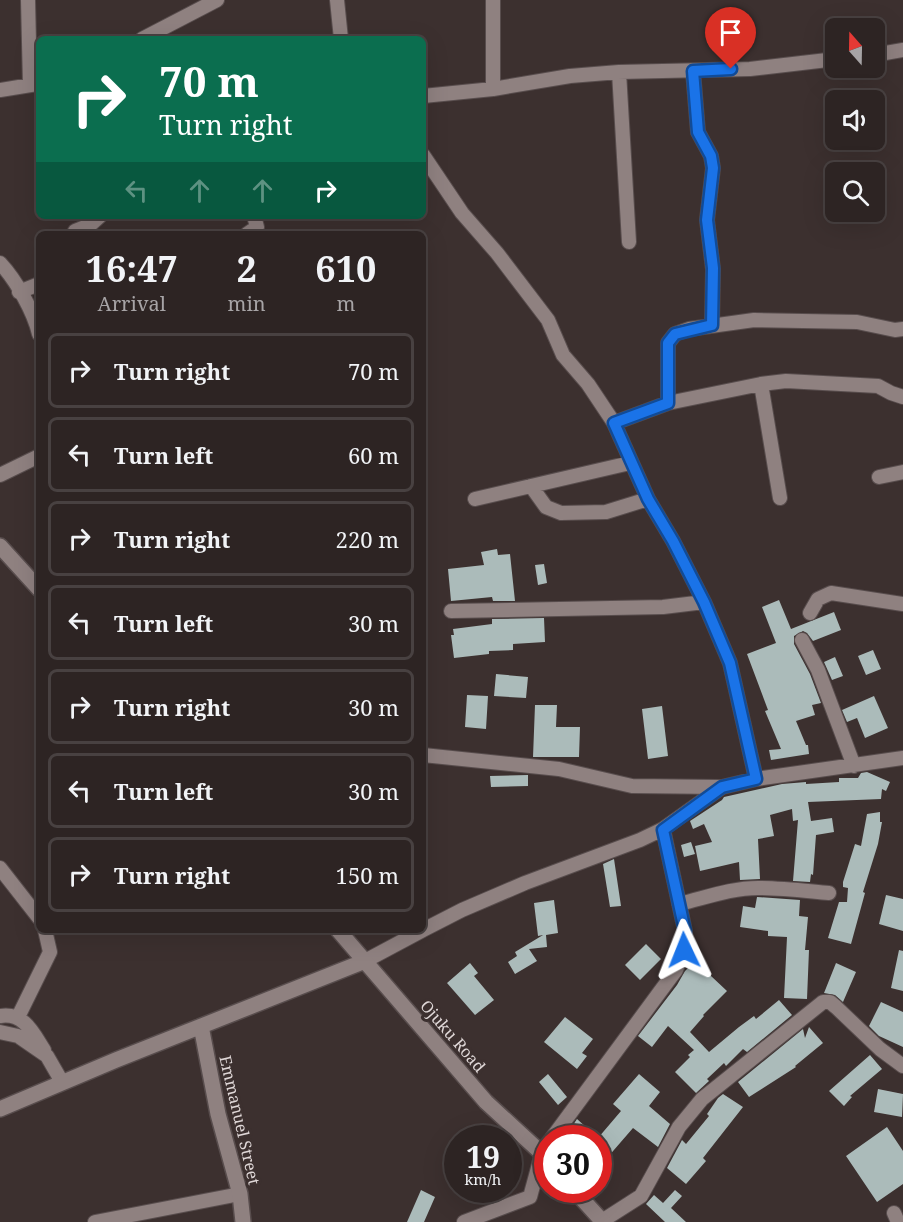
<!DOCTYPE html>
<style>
body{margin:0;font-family:"Noto Serif",serif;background:#352c2b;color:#f1f3f6;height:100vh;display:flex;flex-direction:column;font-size:22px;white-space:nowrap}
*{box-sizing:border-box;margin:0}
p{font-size:20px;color:#a7a4a6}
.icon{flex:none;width:33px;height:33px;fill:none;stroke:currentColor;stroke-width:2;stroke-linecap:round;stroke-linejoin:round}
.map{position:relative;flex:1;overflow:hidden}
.side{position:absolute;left:36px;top:231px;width:390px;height:702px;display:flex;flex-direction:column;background:#2d2423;border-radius:9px;box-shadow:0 6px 24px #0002,0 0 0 2px #484141}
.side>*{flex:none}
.guide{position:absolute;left:36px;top:36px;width:390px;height:183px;border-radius:9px;box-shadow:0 6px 24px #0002,0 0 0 2px #484141;background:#0b6e4f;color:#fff;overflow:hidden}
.needle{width:39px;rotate:340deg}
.tools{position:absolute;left:825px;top:18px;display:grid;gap:12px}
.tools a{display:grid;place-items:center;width:60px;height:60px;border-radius:9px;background:#2d2423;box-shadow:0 6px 24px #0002,0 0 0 2px #484141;font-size:30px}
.speed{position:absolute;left:444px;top:1125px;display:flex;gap:12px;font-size:30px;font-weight:700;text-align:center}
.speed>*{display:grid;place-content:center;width:78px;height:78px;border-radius:50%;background:#2d2423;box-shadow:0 6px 24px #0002,0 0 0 2px #484141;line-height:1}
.speed small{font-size:15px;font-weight:400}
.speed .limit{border:9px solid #d22;background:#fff;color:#111}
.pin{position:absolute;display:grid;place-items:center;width:51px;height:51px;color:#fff;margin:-62px -26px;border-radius:50% 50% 50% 0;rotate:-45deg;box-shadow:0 0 6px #0007}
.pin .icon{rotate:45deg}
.me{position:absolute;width:66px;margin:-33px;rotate:358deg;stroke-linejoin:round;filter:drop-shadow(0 0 4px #0008)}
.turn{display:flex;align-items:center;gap:21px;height:126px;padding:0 24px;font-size:27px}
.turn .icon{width:78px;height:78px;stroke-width:2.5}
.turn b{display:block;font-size:42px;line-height:51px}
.lanes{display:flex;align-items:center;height:57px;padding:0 24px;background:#0003;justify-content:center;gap:30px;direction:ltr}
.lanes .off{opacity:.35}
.eta{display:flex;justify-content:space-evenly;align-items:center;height:102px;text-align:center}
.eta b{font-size:36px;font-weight:700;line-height:42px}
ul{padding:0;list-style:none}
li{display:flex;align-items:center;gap:18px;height:75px;margin:0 12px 9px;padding:0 12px;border:3px solid #484141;border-radius:9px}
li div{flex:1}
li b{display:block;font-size:22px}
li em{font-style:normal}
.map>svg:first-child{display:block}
.building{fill:#abbbba}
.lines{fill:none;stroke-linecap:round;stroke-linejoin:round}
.street-casing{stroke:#584d4d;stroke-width:16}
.secondary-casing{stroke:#584d4d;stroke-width:18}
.street{stroke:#8f8180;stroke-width:14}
.secondary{stroke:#8f8180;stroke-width:15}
.route-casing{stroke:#114b97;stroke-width:15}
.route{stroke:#1a73e8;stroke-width:10}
.labels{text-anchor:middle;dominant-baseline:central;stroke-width:6;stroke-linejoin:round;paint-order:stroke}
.street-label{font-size:16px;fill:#dfd7d7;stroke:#3c302f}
</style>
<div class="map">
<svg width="903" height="1222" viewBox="0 0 903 1222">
<rect width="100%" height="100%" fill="#3c302f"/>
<path class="building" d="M497 549 498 555 510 554 515 601H493L492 597 451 601 448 569 484 565 481 552Z
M544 564 547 583 538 585 535 565Z
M779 600 791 629 834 612 841 630 813 641 807 633 803 631 794 636V644L810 674 821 703 812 705 815 715 796 721 806 745H808L809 754 771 760 769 750 781 749 765 711 768 710 747 654 776 643 762 607Z
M544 618 545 642 513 644V650L489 651V654L454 658 451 635H454L453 629 492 624V619Z
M873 650 881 669 866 675 858 656Z
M835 657 843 676 832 680 824 662Z
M496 674 528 677 526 698 494 696Z
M467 695 488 696 486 729 465 727Z
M874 696 888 728 865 738 857 718 847 722 842 710Z
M535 705H557L556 727H580L579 757H533Z
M662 706 668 756 648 759 642 709Z
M867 772 890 782 886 791 882 789 881 799 808 802 811 821 832 818 834 832 816 835 813 875 811 874 810 882 793 881 798 820 793 821 792 809 770 815 774 836 758 839 760 879 740 880 739 862 700 871 695 846 712 842 704 824 693 829 690 821 722 800 724 797 782 784 806 782V784L839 782V778H858L861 773Z
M528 775V786L491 787 490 776Z
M880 812V822H882L878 844 863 892 865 893 851 944 828 938 839 902H847L848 888 843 887V882L855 844 861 846 867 814Z
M691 842 695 854 684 857 681 845Z
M614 859 621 906 610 907 603 864Z
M886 895 903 899V931L879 924Z
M757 897 800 900 799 916 808 917 805 950H809L807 999 784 998 787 937 768 936V931L740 927 743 906 755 908Z
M554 900 558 933 546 935 547 947 529 949 537 961 515 974 508 962 517 956 515 952 543 935 538 936 534 903Z
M646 944 661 959 640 980 625 965Z
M899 950 903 951V991L891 988Z
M695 961 727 991 703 1015 704 1016 690 1032 709 1052 739 1027 754 1016 756 1019 779 1000 792 1015 747 1052 743 1049 726 1066 724 1063 707 1079 709 1081 696 1093 675 1072 690 1057 688 1055 694 1050 668 1026 652 1047 638 1036 677 985 685 971Z
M470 963 478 973 474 976 494 1000 475 1015 447 983Z
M836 963 856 972 843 1002 835 995 824 993Z
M881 1002 903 1012V1047L879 1036 869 1026Z
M565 1017 593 1039 582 1053 587 1056 577 1069 544 1042Z
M809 1027 823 1043 795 1066 796 1067 749 1097 738 1082 803 1029 805 1038Z
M870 1055 882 1069 850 1096 852 1097 844 1106 829 1091Z
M548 1074 567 1097 558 1105 539 1082Z
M639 1074 660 1092 649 1106 670 1124 658 1147 633 1128 607 1158 598 1151V1138H582L571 1128 577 1119 598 1138 621 1111 613 1104Z
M878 1089 903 1094 902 1117 874 1112Z
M723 1094 743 1107 703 1158 706 1161 686 1184 667 1168 682 1140 686 1144 709 1116 707 1114 718 1098Z
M887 1127 903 1151V1184L877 1202 846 1156Z
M421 1190 435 1197 424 1222H407Z
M675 1190 682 1196 671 1208 686 1222H665L646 1204 654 1195 663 1203Z"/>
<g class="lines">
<g class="street-casing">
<path id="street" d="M28 0 30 85
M337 0 341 39
M493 0V89
M142 39 217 0
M874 55 903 50
M693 71 698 132 711 156 713 168 707 220 713 269 712 325
M619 72 629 242
M0 90 37 84
M423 96 493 89 570 76 619 72 750 69 836 59
M423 155 462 213 497 253 548 320 563 355 588 384 614 423 648 499 673 541 704 602 730 663 756 779
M75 231 90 225 100 216
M247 234 257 227 254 216
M0 263C16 280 34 312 39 334
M19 292 39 284
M761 384 780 498
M668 403V343L675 334 689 329 754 320 857 322 895 330 903 329
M614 423 668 403 761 384 786 381 878 386 891 393 903 397
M0 475 39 456
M879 477 903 472
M531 486 546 507 561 513 606 512 648 499
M475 499 630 463
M451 611 663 607 704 602
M810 613 818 599 831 593 903 604
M802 640 818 670 854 766
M423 755 559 769 632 786 722 787
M0 868 39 918
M679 904C705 898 731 888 758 888 782 888 806 891 829 893
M423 930 462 910 525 883 640 840 663 829 722 787 756 779 903 758
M365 961 423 930
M0 1016C24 1012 33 1033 44 1050
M18 1017 50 952 45 930
M0 1032 18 1036 47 1056 62 1082
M552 1138 676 970 684 950 685 931 663 829
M894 1213 898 1222
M602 1221 641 1196 679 1127 702 1099 823 1002H830L836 1007 880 1049 903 1066
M95 1222 240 1194
M464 1222 530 1197 542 1153 546 1147"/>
</g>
<g class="secondary-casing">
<path id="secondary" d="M0 546 39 589
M338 930 486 1102 548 1159
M201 1026 218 1114 240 1194 243 1222
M0 1109 116 1060 365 961
M574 1190 603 1222"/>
</g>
<use href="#street" class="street"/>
<use href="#secondary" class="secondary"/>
</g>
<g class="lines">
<g class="route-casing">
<path id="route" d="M684 950 685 931 663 830 722 787 756 779 730 663 704 602 673 541 648 499 614 423 668 403V343L675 334 712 325 713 268 707 220 713 168 711 156 698 132 693 71 731 69"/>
</g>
<use href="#route" class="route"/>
</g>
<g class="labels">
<g class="street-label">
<text transform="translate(453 1036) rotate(49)">Ojuku Road</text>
<text transform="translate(240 1120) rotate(77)">Emmanuel Street</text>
</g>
</g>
</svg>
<div class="tools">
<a><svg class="needle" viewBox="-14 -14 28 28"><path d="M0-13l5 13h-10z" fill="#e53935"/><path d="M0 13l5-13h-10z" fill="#a7a4a6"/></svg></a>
<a><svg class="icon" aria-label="sound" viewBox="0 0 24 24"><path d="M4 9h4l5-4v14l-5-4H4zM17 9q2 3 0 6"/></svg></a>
<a><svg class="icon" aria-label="search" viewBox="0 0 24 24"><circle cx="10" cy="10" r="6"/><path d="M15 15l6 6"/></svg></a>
</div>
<div class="speed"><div>19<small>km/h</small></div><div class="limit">30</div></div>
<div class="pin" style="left:731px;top:69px;background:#d93025"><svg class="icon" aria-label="arrive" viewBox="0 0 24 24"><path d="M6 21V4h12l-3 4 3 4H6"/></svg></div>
<svg class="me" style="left:684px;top:950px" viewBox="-20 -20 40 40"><path d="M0-17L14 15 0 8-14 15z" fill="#1a73e8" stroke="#fff" stroke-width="4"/></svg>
<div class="guide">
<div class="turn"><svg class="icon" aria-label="right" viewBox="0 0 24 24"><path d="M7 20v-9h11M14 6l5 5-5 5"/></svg><div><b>70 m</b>Turn right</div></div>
<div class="lanes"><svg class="icon off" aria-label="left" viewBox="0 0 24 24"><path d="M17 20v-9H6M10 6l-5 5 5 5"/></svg><svg class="icon off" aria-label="ahead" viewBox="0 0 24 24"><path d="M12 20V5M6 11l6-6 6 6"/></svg><svg class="icon off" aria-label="ahead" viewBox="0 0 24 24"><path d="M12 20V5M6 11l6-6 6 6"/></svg><svg class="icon" aria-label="right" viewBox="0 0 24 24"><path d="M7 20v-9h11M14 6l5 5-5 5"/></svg></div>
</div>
<section class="side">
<div class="eta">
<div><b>16:47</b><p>Arrival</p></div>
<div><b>2</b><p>min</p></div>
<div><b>610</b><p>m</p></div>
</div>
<ul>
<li><svg class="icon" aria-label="right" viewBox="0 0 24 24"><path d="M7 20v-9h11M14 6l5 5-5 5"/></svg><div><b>Turn right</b></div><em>70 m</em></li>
<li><svg class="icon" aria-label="left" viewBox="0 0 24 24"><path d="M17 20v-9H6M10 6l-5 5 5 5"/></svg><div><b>Turn left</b></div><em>60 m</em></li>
<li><svg class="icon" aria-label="right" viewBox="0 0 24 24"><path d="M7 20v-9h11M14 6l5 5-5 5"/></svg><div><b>Turn right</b></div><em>220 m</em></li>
<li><svg class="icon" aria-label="left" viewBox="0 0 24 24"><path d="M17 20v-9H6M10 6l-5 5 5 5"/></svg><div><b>Turn left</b></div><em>30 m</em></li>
<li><svg class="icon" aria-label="right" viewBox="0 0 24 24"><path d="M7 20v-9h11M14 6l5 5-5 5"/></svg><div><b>Turn right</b></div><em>30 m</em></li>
<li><svg class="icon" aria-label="left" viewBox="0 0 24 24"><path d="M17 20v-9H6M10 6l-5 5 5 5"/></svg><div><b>Turn left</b></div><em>30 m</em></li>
<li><svg class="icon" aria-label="right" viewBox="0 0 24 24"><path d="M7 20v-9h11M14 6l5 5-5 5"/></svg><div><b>Turn right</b></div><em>150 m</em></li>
</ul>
</section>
</div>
